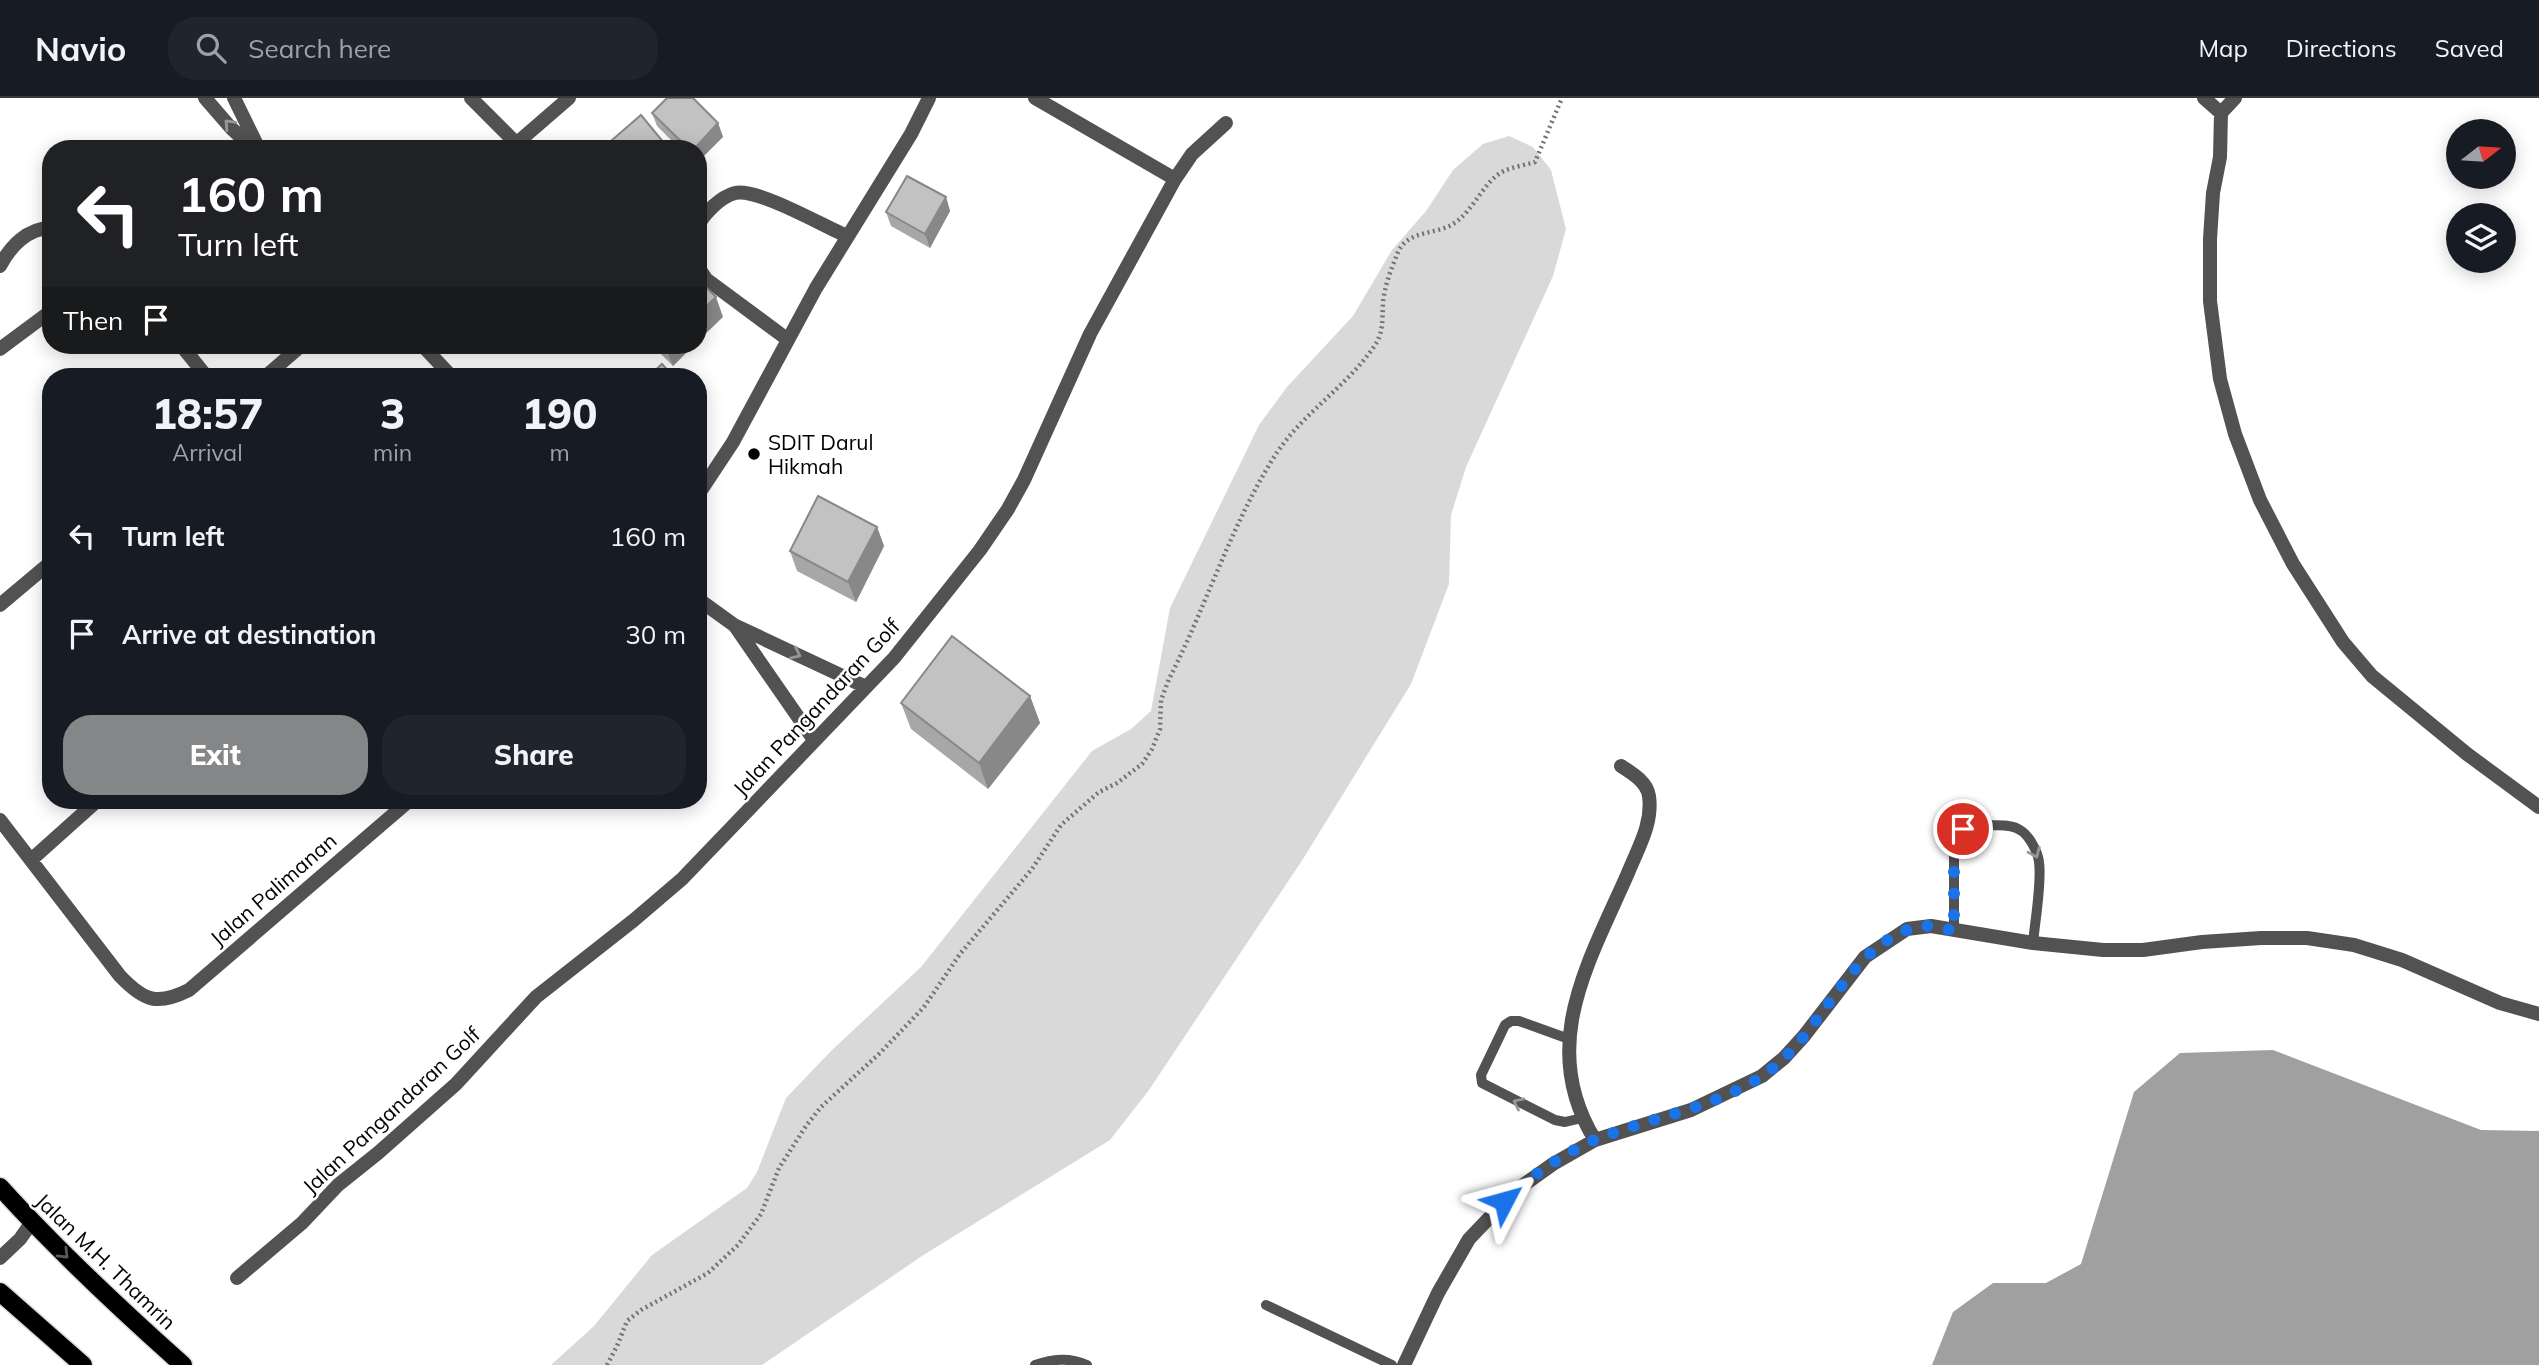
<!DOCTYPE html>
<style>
body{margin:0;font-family:Mulish,sans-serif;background:#20242c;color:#f1f3f6;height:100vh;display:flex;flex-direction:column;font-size:26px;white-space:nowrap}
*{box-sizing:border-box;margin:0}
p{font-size:23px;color:#9ea1a6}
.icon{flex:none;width:38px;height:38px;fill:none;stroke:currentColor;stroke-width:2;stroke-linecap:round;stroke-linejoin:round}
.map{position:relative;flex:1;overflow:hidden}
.panel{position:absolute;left:42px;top:270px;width:665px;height:441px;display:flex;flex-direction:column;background:#171b24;border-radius:28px;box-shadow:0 4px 18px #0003}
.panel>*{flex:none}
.banner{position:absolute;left:42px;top:42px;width:665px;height:214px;border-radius:28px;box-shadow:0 4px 18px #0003;background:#202124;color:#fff;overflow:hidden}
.needle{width:46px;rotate:73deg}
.fabs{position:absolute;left:2446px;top:21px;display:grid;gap:14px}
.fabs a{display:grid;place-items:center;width:70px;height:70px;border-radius:50%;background:#171b24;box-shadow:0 4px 18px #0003;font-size:35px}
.pin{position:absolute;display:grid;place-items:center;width:60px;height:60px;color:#fff;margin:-30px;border:4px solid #fff;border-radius:50%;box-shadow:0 2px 7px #0007}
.me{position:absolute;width:77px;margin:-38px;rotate:51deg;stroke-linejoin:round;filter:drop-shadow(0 0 5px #0008)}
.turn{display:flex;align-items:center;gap:24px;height:147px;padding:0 21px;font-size:32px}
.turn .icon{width:91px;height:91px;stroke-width:2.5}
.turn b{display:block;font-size:49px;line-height:60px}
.then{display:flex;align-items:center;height:66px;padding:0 21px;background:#0003;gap:14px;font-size:26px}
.eta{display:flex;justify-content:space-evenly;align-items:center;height:119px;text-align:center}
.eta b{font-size:42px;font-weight:800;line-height:49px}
.cta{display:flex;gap:14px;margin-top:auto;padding:14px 21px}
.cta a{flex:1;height:80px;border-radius:28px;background:#858687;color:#fff;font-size:28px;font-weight:800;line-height:80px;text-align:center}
.cta a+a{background:#20242c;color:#f1f3f6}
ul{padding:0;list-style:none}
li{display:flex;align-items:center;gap:21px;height:98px;padding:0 21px}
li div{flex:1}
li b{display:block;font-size:26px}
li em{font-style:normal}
header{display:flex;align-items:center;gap:42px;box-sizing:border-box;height:98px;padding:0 35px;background:#171b24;border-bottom:2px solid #363941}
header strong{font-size:33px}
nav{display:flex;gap:38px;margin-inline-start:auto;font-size:24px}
.search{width:490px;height:63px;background:#20242c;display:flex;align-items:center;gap:18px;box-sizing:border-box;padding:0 24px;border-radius:28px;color:#9ea1a6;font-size:26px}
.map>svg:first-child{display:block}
.green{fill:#d9d9d9}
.water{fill:#a0a0a0}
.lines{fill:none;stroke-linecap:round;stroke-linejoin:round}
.primary-casing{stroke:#dbdbdb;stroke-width:21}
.path{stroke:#747474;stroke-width:4.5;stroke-dasharray:2 3.5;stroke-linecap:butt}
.lane{stroke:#525252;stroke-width:10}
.street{stroke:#525252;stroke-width:14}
.primary{stroke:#000;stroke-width:18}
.wall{fill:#a7a7a7}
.shaded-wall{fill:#888}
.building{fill:#c2c2c2;stroke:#888;stroke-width:2}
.oneway{stroke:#979797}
.oneway2{stroke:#595959}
.route{stroke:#1a73e8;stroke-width:12;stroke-dasharray:0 21.6}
.poi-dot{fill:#000;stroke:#fff;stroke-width:2.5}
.labels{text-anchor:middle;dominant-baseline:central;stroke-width:5;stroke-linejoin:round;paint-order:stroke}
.poi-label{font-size:21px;fill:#000;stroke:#fff;text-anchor:start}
.street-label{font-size:21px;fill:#000;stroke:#fff}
</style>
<header>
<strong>Navio</strong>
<div class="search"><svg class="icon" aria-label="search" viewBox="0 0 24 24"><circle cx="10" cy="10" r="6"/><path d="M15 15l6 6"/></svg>Search here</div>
<nav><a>Map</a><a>Directions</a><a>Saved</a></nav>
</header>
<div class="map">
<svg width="2539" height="1267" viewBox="0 0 2539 1267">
<rect width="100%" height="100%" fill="#fff"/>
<path class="green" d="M1509 38 1533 49 1551 72 1566 131 1553 178 1466 369 1451 417 1449 486 1411 586 1303 761 1149 992 1110 1042 925 1156 762 1267H551L594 1228 652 1157 747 1090 757 1074 786 1000 831 953 921 869 1092 653 1131 631 1151 613 1170 510 1259 327 1287 289 1353 218 1392 152 1426 113 1453 72 1483 46Z"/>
<path class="water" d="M2273 952 2481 1032 2539 1033V1267H1932L1953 1214 1993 1185H2046L2081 1166 2134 994 2180 955Z"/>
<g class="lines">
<g class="primary-casing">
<path id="primary" d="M0 1089C57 1152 119 1210 183 1267
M0 1194 83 1267"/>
</g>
<path class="path" d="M607 1267 617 1248 627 1223 641 1212 708 1175 738 1147 761 1116 779 1070 806 1028 821 1009 880 955 924 909 960 856 1032 771 1061 727 1099 694 1117 685 1142 666 1152 651 1160 631 1161 602 1169 581C1207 507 1231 426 1276 356 1303 315 1345 290 1373 250 1384 235 1382 223 1383 205 1384 189 1392 169 1398 154 1408 132 1435 137 1453 126 1474 113 1484 82 1504 73 1513 69 1525 67 1535 64L1562 0"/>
<path class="lane" d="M1954 833V746C1962 730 1971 726 1988 727 1998 728 2012 726 2020 732 2029 737 2038 754 2039 764 2042 784 2035 823 2033 845
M1569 941 1519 923H1511L1505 927 1481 977 1482 985 1555 1022 1565 1024 1582 1020
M1266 1207 1392 1267
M1035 1267C1053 1261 1069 1259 1087 1267"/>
<path class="street" d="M205 0 231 30 254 51
M234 0 259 51
M471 0 516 45
M1035 0 1175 81
M2204 0 2221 15
M2235 0 2221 15 2220 59 2213 95 2210 141V203L2220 281 2235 336 2260 402 2293 466 2343 544 2372 578 2467 656 2539 709
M510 51 569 0
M698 127C705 115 720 99 735 95 758 90 823 128 847 138
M0 168C10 149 27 130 51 130
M698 169 706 181 787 241
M181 247 206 278
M422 247 451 278
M0 251 51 213
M266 278 302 247
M698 397 733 344 816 190 911 36 929 0
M698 501 734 527 866 589
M0 507 51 464
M735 528 814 642
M0 722 120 878C144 903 157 908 189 892L410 702
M31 762 98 702
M1595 1042C1537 948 1589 864 1628 775 1638 750 1653 726 1649 698 1647 684 1632 675 1621 668
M0 1160 20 1141 32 1124
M237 1180 302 1125 338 1087 378 1055 456 986 536 899 634 822 682 781 894 560 980 452 1008 411 1024 382 1090 236 1175 81 1192 56 1226 25
M1404 1267 1438 1195 1469 1141 1515 1093 1553 1066 1595 1042 1691 1012 1762 978 1784 960 1804 938 1865 859 1907 831 1931 828 2033 845 2103 852H2143L2202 844 2261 840H2307L2354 847 2402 862 2500 905 2539 916"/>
<use href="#primary" class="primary"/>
</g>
<path class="wall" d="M652 15 718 25 723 39 698 51H680L657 28Z
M946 99 950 113 930 150 891 128 886 114Z
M652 247H694L673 268Z
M877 429 884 448 856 504 797 473 790 453Z
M1030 598 1040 625 988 691 911 631 901 605Z"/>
<path class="shaded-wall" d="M718 25 723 39 698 64V51H694Z
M946 99 950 113 930 150 925 136Z
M716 199 723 219 698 243V216Z
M667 247H694L673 268 665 248Z
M877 429 884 448 856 504 848 484Z
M1030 598 1040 625 988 691 979 665Z"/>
<path class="building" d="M667 0H693L718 25 694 51H689L652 15Z
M641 17 669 51H605L604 49Z
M907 78 946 99 925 136 886 114Z
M698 181 716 199 698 216Z
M662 266 673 278H649Z
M818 398 877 429 848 484 790 453Z
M952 538 1030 598 979 665 901 605Z"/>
<defs><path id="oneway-chevron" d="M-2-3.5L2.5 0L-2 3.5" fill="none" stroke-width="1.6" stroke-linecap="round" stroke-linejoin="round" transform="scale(1.75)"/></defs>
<g class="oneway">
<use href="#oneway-chevron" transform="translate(229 26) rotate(-133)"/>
<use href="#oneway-chevron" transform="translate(796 556) rotate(25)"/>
<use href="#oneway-chevron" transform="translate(2035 755) rotate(67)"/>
<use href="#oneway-chevron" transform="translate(1518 1005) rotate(-155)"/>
</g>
<use class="oneway2" href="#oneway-chevron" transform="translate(64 1156) rotate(45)"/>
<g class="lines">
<path class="route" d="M1504 1103C1528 1080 1567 1053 1597 1041 1652 1019 1712 1011 1762 978 1802 952 1825 905 1856 870 1873 850 1904 825 1933 828 1940 829 1947 831 1954 833V746L1963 731"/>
</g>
<circle class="poi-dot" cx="754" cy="356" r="7"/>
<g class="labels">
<g class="poi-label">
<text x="768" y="344">SDIT Darul<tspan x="768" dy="24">Hikmah</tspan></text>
</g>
<g class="street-label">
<text transform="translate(816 609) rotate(-47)">Jalan Pangandaran Golf</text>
<text transform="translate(273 791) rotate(-41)">Jalan Palimanan</text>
<text transform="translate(391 1012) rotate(-43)">Jalan Pangandaran Golf</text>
<text transform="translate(106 1163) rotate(44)">Jalan M.H. Thamrin</text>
</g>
</g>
</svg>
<div class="fabs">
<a><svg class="needle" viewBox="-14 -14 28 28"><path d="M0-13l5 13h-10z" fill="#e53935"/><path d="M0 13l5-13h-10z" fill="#9ea1a6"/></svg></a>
<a><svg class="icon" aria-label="layers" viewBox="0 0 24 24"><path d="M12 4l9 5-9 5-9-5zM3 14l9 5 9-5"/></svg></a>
</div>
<div class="pin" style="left:1963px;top:731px;background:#d93025"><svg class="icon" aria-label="arrive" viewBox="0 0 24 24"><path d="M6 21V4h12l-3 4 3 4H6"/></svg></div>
<svg class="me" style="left:1504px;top:1103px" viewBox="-20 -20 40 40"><path d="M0-17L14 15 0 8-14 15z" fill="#1a73e8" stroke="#fff" stroke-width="4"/></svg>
<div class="banner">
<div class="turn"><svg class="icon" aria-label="left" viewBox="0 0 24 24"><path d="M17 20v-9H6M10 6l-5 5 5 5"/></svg><div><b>160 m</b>Turn left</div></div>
<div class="then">Then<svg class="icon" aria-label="arrive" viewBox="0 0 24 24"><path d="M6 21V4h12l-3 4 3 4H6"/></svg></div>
</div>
<section class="panel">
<div class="eta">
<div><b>18:57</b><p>Arrival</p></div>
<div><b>3</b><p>min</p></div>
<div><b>190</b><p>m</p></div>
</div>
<ul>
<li><svg class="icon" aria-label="left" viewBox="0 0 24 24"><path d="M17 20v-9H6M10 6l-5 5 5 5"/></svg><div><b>Turn left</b></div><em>160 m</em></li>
<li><svg class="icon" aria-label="arrive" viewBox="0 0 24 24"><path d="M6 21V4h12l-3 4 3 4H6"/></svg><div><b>Arrive at destination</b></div><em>30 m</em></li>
</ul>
<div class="cta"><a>Exit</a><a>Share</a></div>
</section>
</div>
